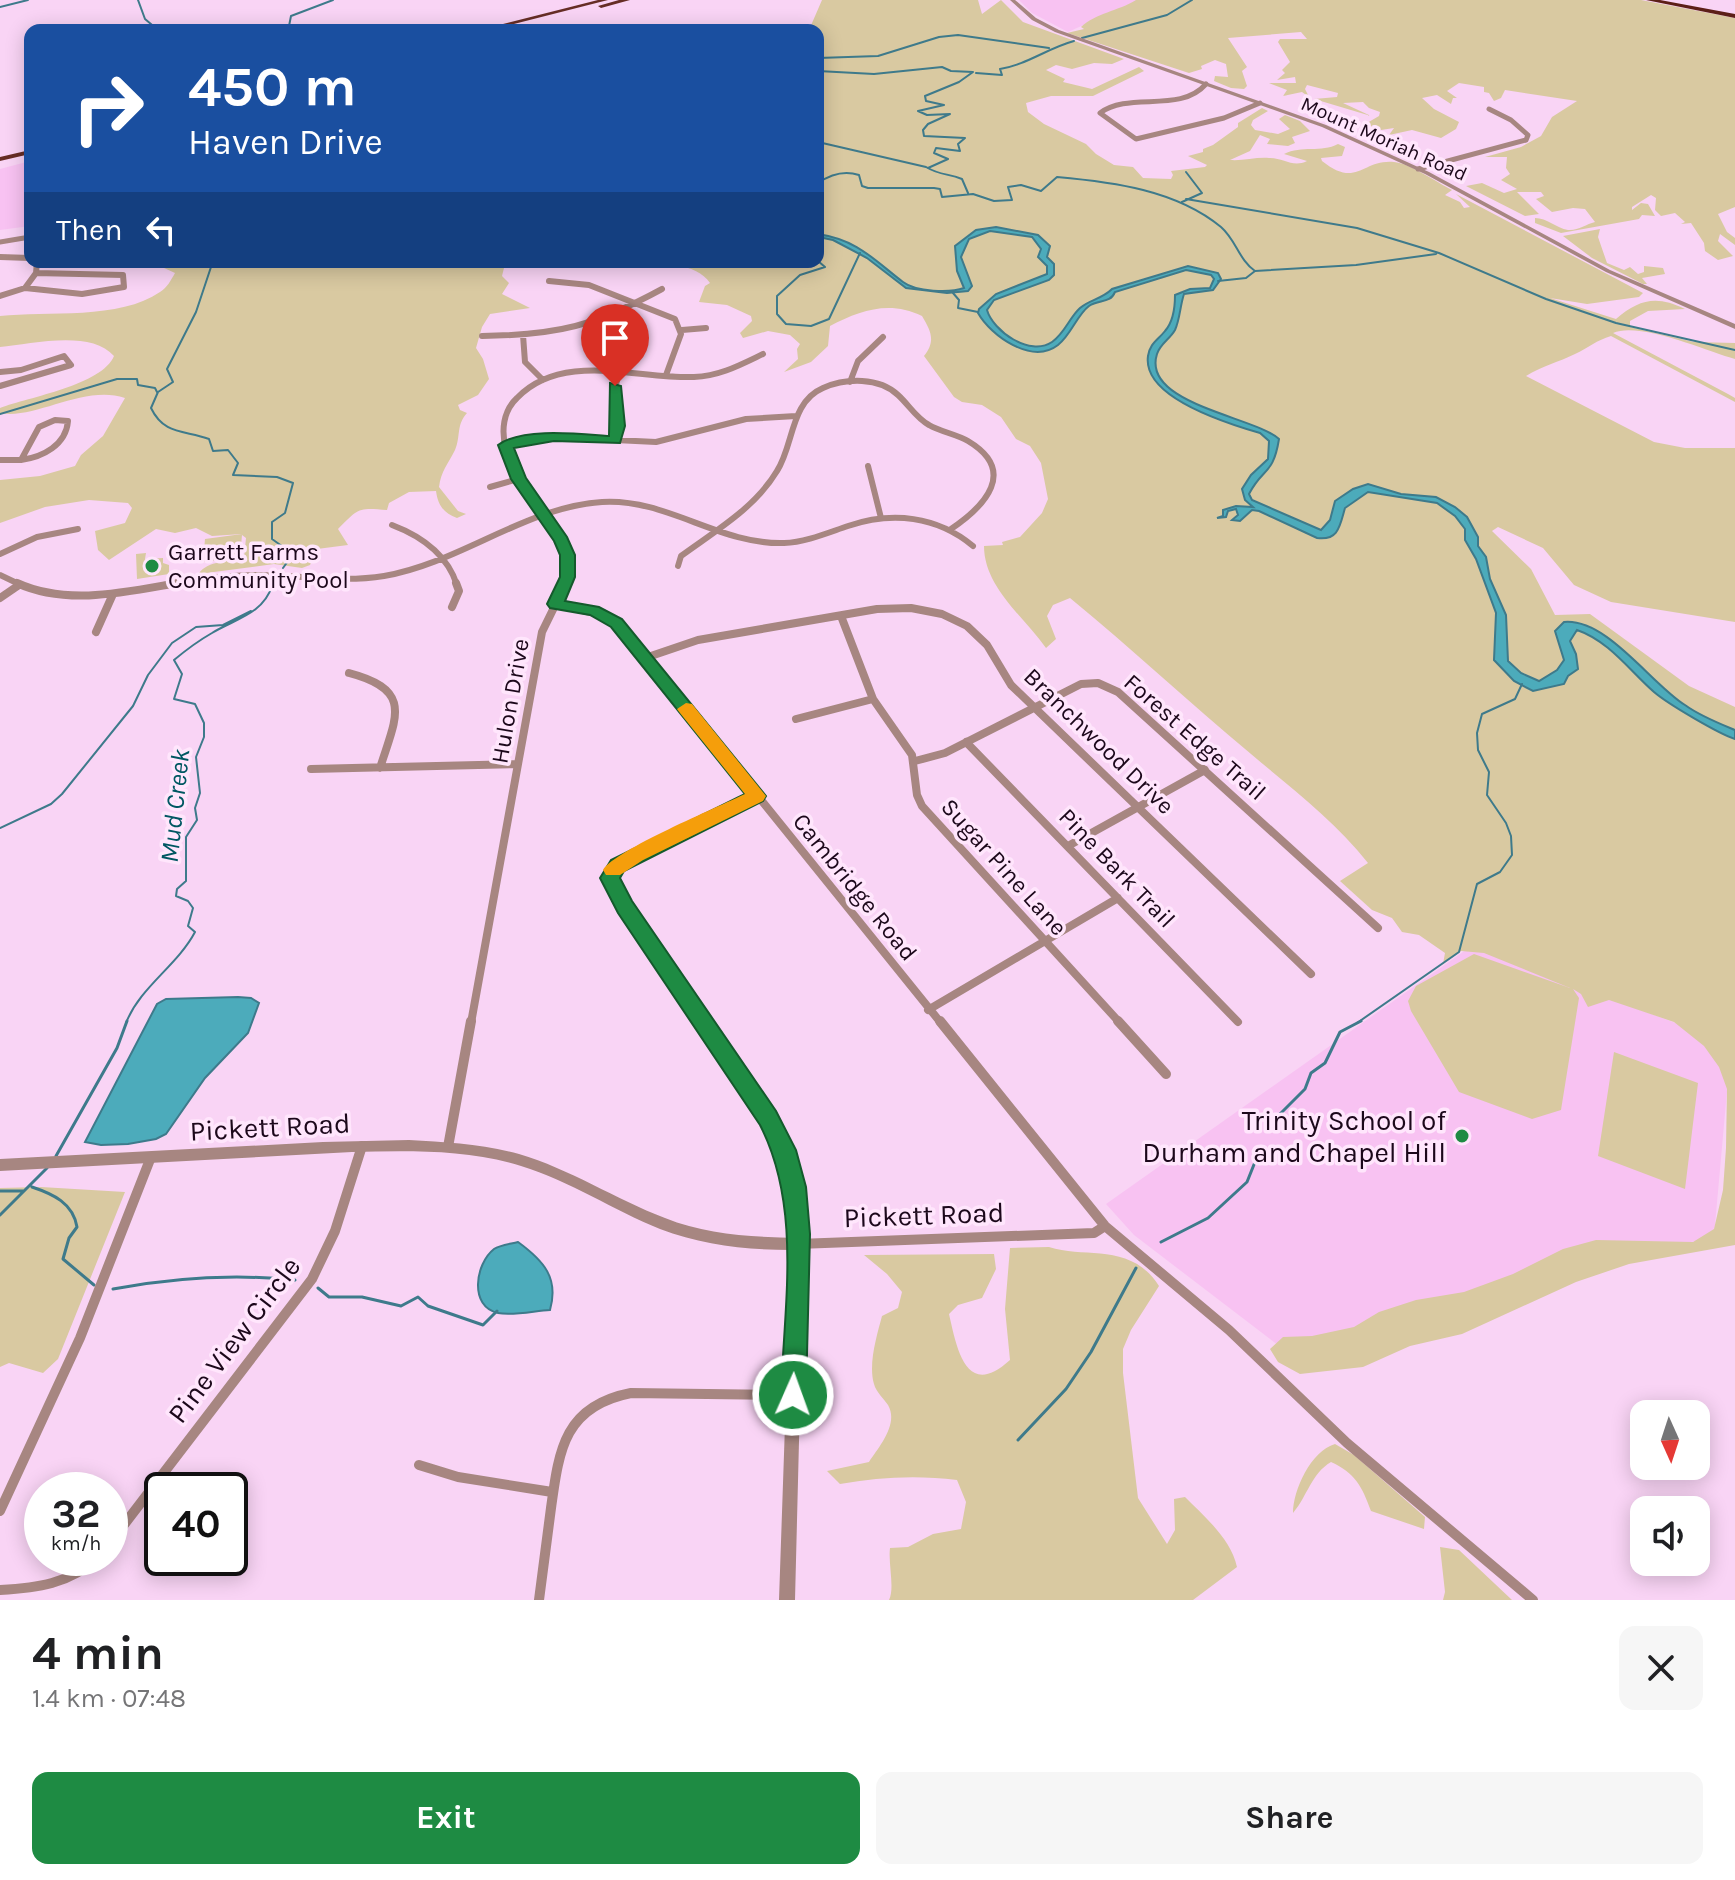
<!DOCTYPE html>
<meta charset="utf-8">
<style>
body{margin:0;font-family:Karla,sans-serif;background:#f6f6f6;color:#202124;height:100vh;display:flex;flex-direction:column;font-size:30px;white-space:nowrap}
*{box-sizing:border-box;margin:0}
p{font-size:26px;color:#757577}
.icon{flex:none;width:44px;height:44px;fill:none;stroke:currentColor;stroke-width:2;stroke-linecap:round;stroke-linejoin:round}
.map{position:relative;height:1600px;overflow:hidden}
.details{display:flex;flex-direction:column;background:#fff;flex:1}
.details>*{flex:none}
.top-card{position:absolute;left:24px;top:24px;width:800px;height:244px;border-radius:16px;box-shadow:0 4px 20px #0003;background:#1a4fa0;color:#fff;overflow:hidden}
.needle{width:52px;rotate:177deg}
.controls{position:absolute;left:1630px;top:1400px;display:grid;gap:16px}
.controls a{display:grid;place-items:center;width:80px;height:80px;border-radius:16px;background:#fff;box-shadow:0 4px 20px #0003;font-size:40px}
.speed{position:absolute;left:24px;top:1472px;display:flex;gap:16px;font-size:40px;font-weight:700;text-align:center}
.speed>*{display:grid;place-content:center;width:104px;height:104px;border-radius:50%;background:#fff;box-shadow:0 4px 20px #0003;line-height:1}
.speed small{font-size:20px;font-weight:400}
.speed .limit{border:4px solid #111;border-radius:12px;background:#fff;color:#111}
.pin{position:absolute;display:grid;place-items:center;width:68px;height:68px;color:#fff;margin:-82px -34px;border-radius:50% 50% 50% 0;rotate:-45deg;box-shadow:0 0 8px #0007}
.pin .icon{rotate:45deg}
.me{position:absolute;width:88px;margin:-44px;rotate:2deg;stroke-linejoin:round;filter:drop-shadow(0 0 6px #0008)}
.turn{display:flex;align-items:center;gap:28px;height:168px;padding:0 32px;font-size:36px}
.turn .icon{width:104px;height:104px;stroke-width:2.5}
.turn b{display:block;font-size:56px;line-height:68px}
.then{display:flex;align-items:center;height:76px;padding:0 32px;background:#0003;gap:16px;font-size:30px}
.round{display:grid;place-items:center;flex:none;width:84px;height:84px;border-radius:16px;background:#f6f6f6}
.headline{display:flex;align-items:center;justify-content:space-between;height:136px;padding:0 32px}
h1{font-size:48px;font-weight:700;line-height:60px}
.button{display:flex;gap:16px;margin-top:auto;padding:16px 32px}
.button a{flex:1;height:92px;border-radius:16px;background:#1e8b43;color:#fff;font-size:32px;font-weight:700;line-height:92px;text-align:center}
.button a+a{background:#f6f6f6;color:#202124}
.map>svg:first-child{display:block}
.built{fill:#f8c2f2}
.green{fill:#d9c9a1}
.water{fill:#4cabbb;stroke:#3e7a8b;stroke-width:2}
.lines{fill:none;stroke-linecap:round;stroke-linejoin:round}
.stream-far1{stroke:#3e7a8b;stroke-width:2}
.stream{stroke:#3e7a8b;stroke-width:3}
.minor-far3{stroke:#a78681;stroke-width:5}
.minor-far2{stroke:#a78681;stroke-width:6}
.minor-far1{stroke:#a78681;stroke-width:8}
.minor{stroke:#a78681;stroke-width:10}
.tertiary{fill:#a78681;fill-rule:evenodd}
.trunk{fill:#662d25;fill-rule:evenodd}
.motorway{fill:#5c1f17;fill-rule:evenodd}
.route{fill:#1e8b43;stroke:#145a2c;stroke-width:2}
.slow{fill:#f59e0b}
.poi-dot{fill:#1e8b43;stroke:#ffe6fc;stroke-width:3}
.labels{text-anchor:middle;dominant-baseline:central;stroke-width:7;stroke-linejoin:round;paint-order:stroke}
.far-street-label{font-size:20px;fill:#1c081b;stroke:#ffe6fc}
.poi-label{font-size:24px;fill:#1c081b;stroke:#ffe6fc;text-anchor:start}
.street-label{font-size:24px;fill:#1c081b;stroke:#ffe6fc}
.water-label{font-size:26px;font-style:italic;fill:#005762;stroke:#ffe6fc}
.near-poi-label{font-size:28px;fill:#1c081b;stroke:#ffe6fc;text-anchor:end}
.near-street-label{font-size:28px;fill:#1c081b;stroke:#ffe6fc}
</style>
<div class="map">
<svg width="1735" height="1600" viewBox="0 0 1735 1600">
<rect width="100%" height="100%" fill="#f9d4f5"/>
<path class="built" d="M1019 0H1139L1068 32 1032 13Z
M30 161V226L0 230V169Z
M1470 947 1700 1032 1729 1069 1714 1236 1287 1352 1134 1235 1106 1204Z"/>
<path class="green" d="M822 0H978L982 14 1001 0 1023 22 1124 59 1112 64 1094 63 1072 69 1056 65 1046 70 1065 79 1063 82 1092 89 1139 67 1144 71 1093 96H1051L1026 103 1028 112 1044 124 1086 144 1096 154 1114 165 1133 167 1143 178 1171 179 1173 175 1171 171 1205 167 1207 165 1188 156 1203 152V149L1213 145 1238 127V123L1262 108 1268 111 1253 120 1251 125 1255 130 1278 134 1290 129 1279 119 1285 115 1300 121 1310 131 1292 137 1295 143 1288 146 1267 144 1270 139 1260 135 1250 151 1230 160C1243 161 1256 157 1269 158 1284 158 1293 168 1307 161L1284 154C1302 145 1321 153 1338 144L1345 147 1342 156 1321 158 1322 161C1357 189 1362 159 1394 162 1409 163 1438 183 1452 190L1445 195 1460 202 1464 208 1470 207 1456 194 1643 293 1639 297 1587 304 1550 298 1616 319C1639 299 1657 295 1685 309L1648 311 1630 321V327L1694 342 1735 343V359C1707 351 1639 321 1613 333L1728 394 1735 398V402L1611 336C1597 340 1588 348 1575 354 1559 362 1542 366 1526 376L1654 442 1685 448H1735V622L1611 602 1574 585 1543 548 1498 527 1492 531 1531 569 1555 615 1590 614 1689 686 1735 707V1245L1629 1264 1576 1282 1462 1334 1410 1346 1363 1367 1300 1374 1278 1362 1270 1349 1283 1337 1312 1336 1354 1327 1379 1312 1416 1300 1464 1292 1513 1274 1563 1249 1596 1240 1693 1242 1714 1229 1723 1190 1726 1148 1727 1089 1719 1067 1704 1046 1674 1022 1609 1000 1588 1007 1581 994 1573 989 1579 998 1561 1110 1532 1119 1459 1092 1411 1011 1408 1001 1416 986 1474 954 1570 988 1484 953 1461 951 1443 964 1445 953 1419 935 1402 932 1392 918 1372 910 1340 881 1368 863C1334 820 1292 789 1251 754 1190 703 1131 648 1070 598L1053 605 1047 616 1056 639 1046 648C1024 617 984 587 984 546L1003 545 1002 542 1020 537 1042 513 1048 499 1041 463 1030 446 1016 439 1001 417 982 405 962 402 954 397 924 356C936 341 931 331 922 316 890 300 860 310 830 326L828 346 811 362 784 372 798 359 797 349 800 344 790 335 768 331 743 338 740 333 752 321 751 316 727 305 699 302 705 286 710 283C696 262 662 264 638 262H818V30H809Z
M1136 0H1641L1735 18V207L1718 214 1727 232 1735 238V245L1720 234 1718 241 1733 256 1718 260 1705 251 1704 243 1691 223 1681 224 1685 222 1675 213 1661 216 1655 210 1656 198 1651 195 1632 207V210L1641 203 1648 204 1655 216 1642 215 1639 219 1561 233 1535 223V218C1547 218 1556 228 1568 230 1578 231 1586 224 1595 222L1585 209 1573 208 1552 212 1536 199 1544 196 1541 192H1517L1539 214 1525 216 1466 186 1482 183 1504 193 1517 189 1501 180 1510 174 1506 168 1507 157H1485L1521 147 1541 136 1552 117 1577 101 1505 90 1501 98 1494 101 1489 93 1484 92V87L1459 83 1447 91 1457 98H1453L1451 104 1437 95 1422 98 1434 109 1459 122 1456 129 1441 138 1412 130 1389 135 1394 128 1381 130 1375 125H1372L1375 129 1367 123 1379 116 1380 112 1369 108 1363 102 1343 103 1371 116 1314 99 1337 97 1338 93 1307 85 1305 89 1309 97 1302 92 1283 96 1287 90 1269 83H1296L1295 77 1277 80 1285 73 1282 70 1290 62 1278 42 1280 39H1307L1301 32 1228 38 1247 67 1242 71 1247 86 1244 89 1231 88 1214 81 1215 76 1228 77 1226 64 1215 60 1201 66 1202 69 1189 73 1067 33 1084 29 1081 27C1096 13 1118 11 1136 0Z
M1600 229 1598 237 1607 263 1624 270 1630 267 1638 274 1644 272V266L1663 268 1665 274 1642 278 1647 284H1643L1592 258 1563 236Z
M151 262H518L504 268 502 276 509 283 502 294 530 308 490 314 482 327 476 348 483 359 489 379 478 395 458 405 460 410 467 413C456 425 461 436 455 450 448 464 441 471 439 487L458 511 466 514 457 518C444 513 438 506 436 491L409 492 389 503 387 510C357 507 358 509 338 529L348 545 317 549 310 565 302 568 274 564 206 573H199C208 561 229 561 244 558L246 538 242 535 240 557 203 562 205 539 242 534 212 536 196 528 175 533 156 529 109 560 98 550 95 531 125 523 132 508 128 503 89 500 45 507 0 523V480L40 476 75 466 81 455 103 436 125 398C84 384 35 420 0 413V408C29 397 102 385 114 356 91 329 31 344 0 347V316C47 311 120 320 160 292 167 288 171 280 175 273Z
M146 553 145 559 163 558V563L169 565V574L137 579 136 554Z
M1614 1052 1698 1083 1685 1189 1598 1156Z
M41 1187 125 1192 58 1359 43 1373 9 1363 0 1367V1188Z
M1049 1247C1087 1259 1131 1242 1159 1286L1131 1330 1123 1349V1373L1138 1498 1167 1544 1175 1530 1174 1499 1185 1497C1205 1517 1231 1539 1237 1567L1193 1600H889C895 1588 888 1564 890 1548L908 1547 933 1534 961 1529 966 1502 957 1480C918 1475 878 1477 840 1484L827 1471 869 1462C879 1447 899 1424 888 1405 884 1399 876 1392 874 1384 868 1364 877 1335 882 1316L898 1308 902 1292 887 1274 864 1255 994 1254 996 1269 982 1298 958 1305 949 1314C957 1349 966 1400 1010 1360L1005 1309 1010 1248Z
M1335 1444 1354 1455 1425 1517 1424 1529 1371 1511C1362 1486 1355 1473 1331 1462 1311 1474 1308 1495 1293 1513 1293 1490 1311 1451 1335 1444Z
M1440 1547 1459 1550 1512 1600H1443L1445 1592Z"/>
<path class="water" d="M996 227 1038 235 1050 246 1047 257 1054 264V275L1049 280 994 300 987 310C993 331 1030 357 1052 342 1065 333 1069 318 1080 308 1089 300 1102 299 1112 289L1188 266 1218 273 1221 279 1213 290 1184 294C1180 306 1180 319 1175 330 1170 339 1160 344 1157 354 1141 404 1256 417 1279 439 1273 476 1263 467 1249 494L1252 500 1321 530 1330 520 1335 501 1353 489 1368 484 1401 494 1436 497 1455 507 1467 517 1478 537V546L1486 557 1490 579 1506 615 1508 661 1521 673 1539 681 1557 670 1564 660 1555 631 1564 622C1607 618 1651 684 1685 705 1700 716 1718 723 1735 730V739C1719 734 1668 704 1654 692 1630 671 1609 641 1577 630L1570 641 1576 654 1578 669 1568 676 1564 684 1533 691 1514 681 1494 660 1496 613 1476 559 1465 540V529L1455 516 1437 503 1368 492 1345 508C1340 525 1339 541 1317 538L1259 511 1252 510 1240 521 1232 520 1238 515 1236 509 1228 511 1226 517 1217 518 1223 516V510L1236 506 1253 507 1245 500 1242 489 1251 475 1268 459 1269 441 1260 433C1229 424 1142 398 1148 356 1150 343 1158 340 1165 331 1173 322 1175 306 1175 295L1190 289 1210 288 1214 279 1211 275 1186 270 1115 292C1110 304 1099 299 1089 306 1077 315 1071 335 1058 345 1032 365 991 336 978 313L979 309 996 294 1047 274V266L1038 257 1041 249 1032 237 990 231 969 239 961 257 972 286 968 291 947 293 906 288 867 258 833 240 818 237V234C858 240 874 260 903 282 916 292 950 293 964 288L957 271 955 246 976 230Z
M238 997 251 998 259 1003 248 1033 205 1078 166 1134 156 1139 128 1144 101 1145 85 1142 157 1004 166 999Z
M518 1242C544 1261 559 1278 550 1310 534 1311 513 1316 498 1313 469 1307 475 1264 494 1249 500 1245 510 1244 518 1242Z"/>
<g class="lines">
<path class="stream-far1" d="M138 0 145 19 158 30
M0 7 28 0
M284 30 289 26 291 16 333 0
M1082 38 1167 15 1192 0
M818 58 878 56 939 37 958 35 1049 48
M818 71 874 74 942 67 951 71 973 72 959 82 925 96 926 101 944 105 918 111 927 115 950 114 928 124 923 130 924 136 965 138 958 144 960 151 936 148 934 153 948 159 928 168
M976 73 1002 75 1000 69C1026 65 1048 48 1074 41
M818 142 926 167C941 176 948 173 962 179L968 193
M818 183C831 174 844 170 859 175L862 186 868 188H934L940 189 942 197 973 194 994 201 1012 200 1008 187 1021 185 1041 191 1057 177C1113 182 1176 190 1221 227 1236 240 1239 260 1255 271
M1186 199 1357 228 1439 253 1546 299 1616 323 1735 350
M1182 202 1202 193 1186 172
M818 261 825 267 800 275 777 296V314L786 324 811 326 829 319 860 253
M209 262 212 264 196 312 167 369 173 382 158 392 151 408C164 435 184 430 209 439L213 451 228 450 238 463 233 475 277 477 293 483 285 513 272 522V539L293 554 283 568
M772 262H783
M1218 281 1246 278 1255 271 1356 265 1436 254
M953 293 959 300 958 308 978 312
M0 414 117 379H137L138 385 155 388 157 392
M0 828 51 804 62 794 133 706 148 675 172 643 196 627 223 625 251 611
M126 1023C140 987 177 966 195 932L188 926 193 908 188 901 176 896 177 889 186 881V837L197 820 195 808 200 793 196 757 204 737V723L195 704 174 699 182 674 174 660C186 650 198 641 212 633 235 619 263 614 272 586
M1357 1023 1459 952 1477 884 1500 872 1512 855 1511 836 1506 823 1487 795 1489 772 1478 750 1477 733 1482 714 1515 699 1522 684"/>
<path class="stream" d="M1279 1115 1305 1089 1311 1073 1325 1063 1340 1032 1361 1021
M56 1156 117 1048 127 1021
M32 1187C53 1194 73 1203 77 1227L69 1238 63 1259 94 1285
M0 1191H23
M0 1215 47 1168
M1161 1242 1208 1218 1247 1182 1261 1147
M318 1288 329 1297H362L401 1306 418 1297 428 1306 483 1325 497 1311
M113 1289C172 1278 236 1274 295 1280
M1018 1440 1066 1389 1091 1352 1136 1268"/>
<path class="minor-far3" d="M1206 84C1180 114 1129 91 1100 113L1136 139 1224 118 1260 103
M1418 169 1526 140 1528 135 1511 120 1489 109
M0 242 30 237"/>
<path class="minor-far2" d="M0 257 30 258
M36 273 123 275 124 287 82 294 25 288Z
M36 273 37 262
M549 281 589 285 675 319 681 334 666 375
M0 296 25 288
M682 330 706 328
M523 335 525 362 543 380
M482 336C559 335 594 326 662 289
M0 372 21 370 64 356 71 365 0 386
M850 382 858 361 883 337
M55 420 68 421C66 445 43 457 21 460L39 427Z
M615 440V389L619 372
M505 445 554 437 656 442 746 419 796 416
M0 460H21
M868 466 881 518
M490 487 518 479
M392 525C421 536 447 554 457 585
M0 554 37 537 78 529
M678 566 681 556C715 531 755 508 777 471 794 445 790 402 823 388 846 378 879 377 898 395 909 405 916 418 929 425 941 432 956 434 968 441 1018 471 985 506 951 529
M0 575 21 585
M167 585C197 579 227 575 257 575 300 575 342 583 384 576 460 563 525 507 602 502 667 498 719 545 784 543 806 542 827 533 848 526 892 511 937 516 973 546
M565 585C580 534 519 497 506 449 501 431 503 411 517 398 562 351 637 379 694 377 720 376 740 365 763 354"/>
<path class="minor-far1" d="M17 583C67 606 126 592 178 583
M0 598 19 585
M555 604 600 614 623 629 941 1023
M452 607 459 591 456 583
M841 616 873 699 912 755 917 795 922 806 1120 1023
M96 632 113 594
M645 658 698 640 877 609 911 608 942 614 967 626 987 645 1011 685 1311 974
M349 673C414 690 396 717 380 768
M796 719 873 699
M966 742 1238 1022
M915 761 945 753 1081 684 1098 683 1118 692 1378 928
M311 769 518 764
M1068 846 1205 770
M928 1010 1118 898
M471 1023 542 632 566 583
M702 1023 625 907 610 878 618 865 757 796"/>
<path class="minor" d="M701 1021 779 1138 795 1187 798 1244 1094 1233 1105 1226
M940 1021 1105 1226 1229 1330 1347 1443 1533 1600
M1118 1021 1166 1074
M448 1147 471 1021
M419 1465 458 1477 552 1492
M0 1511 80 1338 151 1157
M110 1543 312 1279 335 1231 362 1146
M0 1590C36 1588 70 1584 97 1558
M539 1600C543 1569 547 1539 551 1508 559 1450 564 1406 631 1393L793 1395"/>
<path class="tertiary" d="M1010 0H1015L1036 18 1059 30 1326 125 1429 172 1610 270 1735 324V329L1606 272 1425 174 1322 127 1055 32 1032 20Z
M409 1140C446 1142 483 1144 519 1154 570 1169 615 1199 665 1218 707 1235 753 1237 798 1238L803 1240 804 1244 795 1600H779L791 1250C746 1250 702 1245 660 1229 613 1210 570 1181 521 1166 467 1149 408 1151 352 1152L0 1171V1159L323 1142Z"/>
<path class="trunk" d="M598 0H608L490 30H479Z
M619 0H630L601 8 598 6Z
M30 150V154L0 161V157Z"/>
<path class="motorway" d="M1646 0H1660L1735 14V18Z"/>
</g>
<path class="route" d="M610 383 621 386 625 426 620 443 554 441 514 448 526 478 567 537 575 555V577L565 601 599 607 622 619 766 796 763 801 624 871 620 878 632 901 776 1111 796 1150 806 1187 810 1234 806 1395 802 1404 793 1407 784 1404 781 1395C784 1305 802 1207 760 1125L618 913 600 878 611 860 745 794 611 627 590 615 550 608 547 604 560 577V555L554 541 511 479 498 445C522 427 580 434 609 436Z"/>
<path class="slow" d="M686 703 692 704 766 796 763 801 643 860 620 875H606L603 870C615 850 718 807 745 794L680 713 677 709Z"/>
<g class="poi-dot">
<circle cx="152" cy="566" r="8"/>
<circle cx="1462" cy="1136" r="8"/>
</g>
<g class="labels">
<g class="far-street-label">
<text transform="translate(1384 139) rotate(24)">Mount Moriah Road</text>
</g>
<g class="poi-label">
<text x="168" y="552">Garrett Farms<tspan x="168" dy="28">Community Pool</tspan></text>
</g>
<g class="street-label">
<text transform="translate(510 701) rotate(-80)">Hulon Drive</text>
<text transform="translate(1195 737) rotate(41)">Forest Edge Trail</text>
<text transform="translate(1099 741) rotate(44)">Branchwood Drive</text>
<text transform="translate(1004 867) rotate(48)">Sugar Pine Lane</text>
<text transform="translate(1117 868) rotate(46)">Pine Bark Trail</text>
<text transform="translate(855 887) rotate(51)">Cambridge Road</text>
</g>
<g class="water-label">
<text transform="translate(175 806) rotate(-84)">Mud Creek</text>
</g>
<g class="near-poi-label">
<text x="1446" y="1120">Trinity School of<tspan x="1446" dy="32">Durham and Chapel Hill</tspan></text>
</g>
<g class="near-street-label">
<text transform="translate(270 1127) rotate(-3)">Pickett Road</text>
<text transform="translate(924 1215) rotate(-2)">Pickett Road</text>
<text transform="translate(234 1340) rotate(-53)">Pine View Circle</text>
</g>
</g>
</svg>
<div class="controls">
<a><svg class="needle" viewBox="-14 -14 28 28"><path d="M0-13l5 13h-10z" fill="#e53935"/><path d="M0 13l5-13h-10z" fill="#757577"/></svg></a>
<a><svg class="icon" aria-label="sound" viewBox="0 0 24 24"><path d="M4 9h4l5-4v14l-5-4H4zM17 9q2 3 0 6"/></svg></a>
</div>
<div class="speed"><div>32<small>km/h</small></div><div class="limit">40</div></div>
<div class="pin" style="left:615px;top:386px;background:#d93025"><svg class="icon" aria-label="arrive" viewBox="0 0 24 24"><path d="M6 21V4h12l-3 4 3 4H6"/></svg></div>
<svg class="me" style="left:793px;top:1395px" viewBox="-20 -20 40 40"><circle r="17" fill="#1e8b43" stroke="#fff" stroke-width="3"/><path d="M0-11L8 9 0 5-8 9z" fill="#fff"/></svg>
<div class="top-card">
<div class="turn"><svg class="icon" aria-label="right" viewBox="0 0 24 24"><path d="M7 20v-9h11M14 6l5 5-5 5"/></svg><div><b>450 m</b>Haven Drive</div></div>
<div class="then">Then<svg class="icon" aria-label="left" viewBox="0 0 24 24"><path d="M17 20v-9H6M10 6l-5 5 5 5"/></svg></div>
</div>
</div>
<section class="details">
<div class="headline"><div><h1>4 min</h1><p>1.4 km · 07:48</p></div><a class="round"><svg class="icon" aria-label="close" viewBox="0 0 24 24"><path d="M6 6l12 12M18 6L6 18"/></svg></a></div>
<div class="button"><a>Exit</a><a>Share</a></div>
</section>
